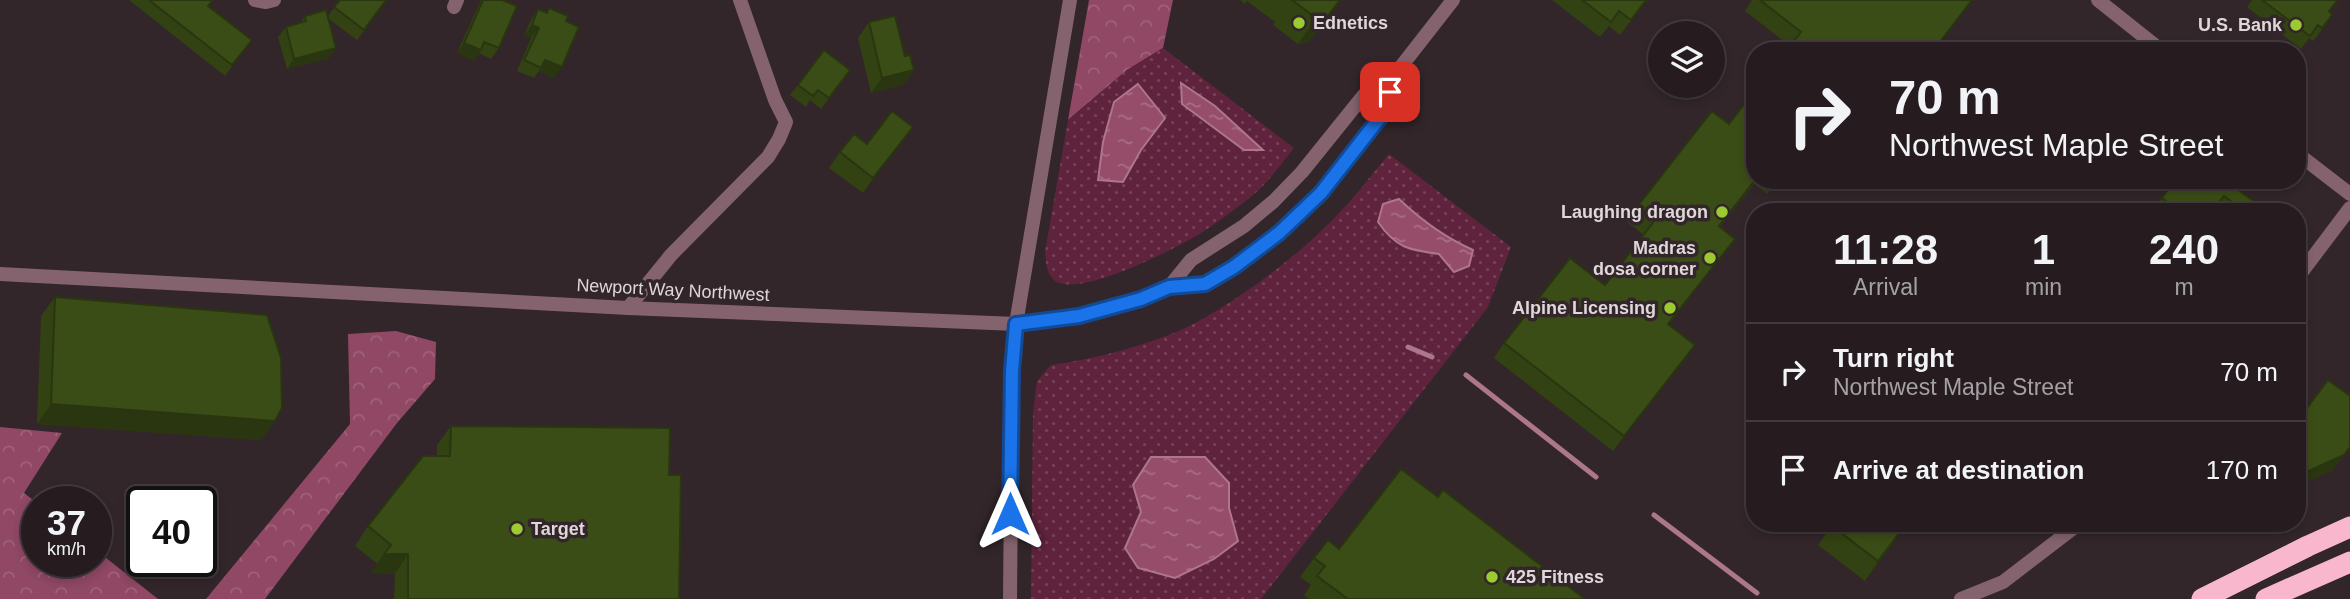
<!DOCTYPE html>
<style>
body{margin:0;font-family:Helvetica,sans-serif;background:#32292d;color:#f1f3f6;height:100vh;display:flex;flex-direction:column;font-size:26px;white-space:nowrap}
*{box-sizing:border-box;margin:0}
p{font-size:23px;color:#a4a1a5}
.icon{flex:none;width:38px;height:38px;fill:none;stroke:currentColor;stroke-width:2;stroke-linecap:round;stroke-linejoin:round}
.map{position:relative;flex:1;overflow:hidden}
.sheet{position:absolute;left:1746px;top:203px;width:560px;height:329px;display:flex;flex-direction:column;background:#261c20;border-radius:28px;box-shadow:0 4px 10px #0003,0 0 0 2px #423a3e}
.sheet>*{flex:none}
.hud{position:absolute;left:1746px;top:42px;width:560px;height:147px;border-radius:28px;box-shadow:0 4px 10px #0003,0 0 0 2px #423a3e;background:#261c20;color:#f1f3f6;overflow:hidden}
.controls{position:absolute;left:1648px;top:21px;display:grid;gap:14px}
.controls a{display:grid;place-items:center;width:77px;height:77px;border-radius:50%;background:#261c20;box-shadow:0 4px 10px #0003,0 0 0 2px #423a3e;font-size:35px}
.speed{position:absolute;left:21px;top:486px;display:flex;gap:14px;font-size:35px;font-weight:700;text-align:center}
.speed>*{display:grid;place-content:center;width:91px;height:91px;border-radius:50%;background:#261c20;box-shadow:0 4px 10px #0003,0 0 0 2px #423a3e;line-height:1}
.speed small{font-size:18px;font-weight:400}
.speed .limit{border:4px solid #111;border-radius:10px;background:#fff;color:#111}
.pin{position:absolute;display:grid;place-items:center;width:60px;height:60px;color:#fff;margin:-30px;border-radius:14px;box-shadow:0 4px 10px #0006}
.me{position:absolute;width:77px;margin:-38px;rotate:0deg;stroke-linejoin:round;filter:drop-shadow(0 0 5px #0008)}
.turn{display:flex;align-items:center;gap:24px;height:147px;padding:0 28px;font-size:32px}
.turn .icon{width:91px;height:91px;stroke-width:2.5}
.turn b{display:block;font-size:49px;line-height:60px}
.eta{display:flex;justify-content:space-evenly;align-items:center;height:119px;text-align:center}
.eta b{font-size:42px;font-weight:700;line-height:49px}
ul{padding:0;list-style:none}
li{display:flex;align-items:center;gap:21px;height:98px;padding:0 28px;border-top:2px solid #423a3e}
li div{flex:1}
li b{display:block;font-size:26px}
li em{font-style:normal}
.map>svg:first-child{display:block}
.forest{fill:url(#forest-crowns)}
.park{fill:url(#park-dots)}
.water{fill:url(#water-ripples);stroke:#ac768b;stroke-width:2}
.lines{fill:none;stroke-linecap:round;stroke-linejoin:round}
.stream{stroke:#ac768b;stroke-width:5}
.minor{stroke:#84636e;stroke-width:14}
.tertiary{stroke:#84636e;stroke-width:14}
.motorway{stroke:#f9b7ce;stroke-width:21}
.wall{fill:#334213}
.shaded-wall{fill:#29360f}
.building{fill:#3b4d16;stroke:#29360f;stroke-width:2}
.route-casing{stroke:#114b97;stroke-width:18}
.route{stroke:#1a73e8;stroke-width:12}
.poi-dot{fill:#9cca31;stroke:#32262a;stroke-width:2.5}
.labels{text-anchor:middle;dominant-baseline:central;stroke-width:7;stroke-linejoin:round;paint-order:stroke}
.poi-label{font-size:18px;font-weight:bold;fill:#dfd7d9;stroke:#32262a;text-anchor:end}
.street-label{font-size:18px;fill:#dfd7d9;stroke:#32262a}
</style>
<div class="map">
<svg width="2350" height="599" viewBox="0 0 2350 599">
<defs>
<pattern id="forest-crowns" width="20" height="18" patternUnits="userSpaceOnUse" patternTransform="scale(1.75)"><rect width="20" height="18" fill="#904864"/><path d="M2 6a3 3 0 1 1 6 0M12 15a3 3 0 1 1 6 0" fill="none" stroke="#9f627a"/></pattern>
<pattern id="park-dots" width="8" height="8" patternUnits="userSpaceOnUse" patternTransform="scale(1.75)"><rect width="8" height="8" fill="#60233d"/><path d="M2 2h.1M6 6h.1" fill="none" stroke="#764258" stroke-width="1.8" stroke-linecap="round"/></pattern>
<pattern id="water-ripples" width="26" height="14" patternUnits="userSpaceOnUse" patternTransform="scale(1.75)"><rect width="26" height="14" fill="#964d6a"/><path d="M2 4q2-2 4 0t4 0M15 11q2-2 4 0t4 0" fill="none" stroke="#a96e86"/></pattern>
</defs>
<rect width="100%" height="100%" fill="#32262a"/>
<path class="forest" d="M1089 0H1173L1163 48 1127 70 1068 120Z
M396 331 436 342 435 379 397 423 265 599H206L350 424 348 334Z
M0 427 62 433 24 493 37 503V562H96V550L158 599H0Z"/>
<path class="park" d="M1163 48 1294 148C1281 164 1268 183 1252 196 1236 208 1220 221 1204 231 1180 247 1080 298 1055 281 1046 273 1046 262 1045 252L1068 120 1127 70Z
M1389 154 1511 247 1488 307 1261 599H1031L1033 413 1037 381 1051 365C1096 359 1159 343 1199 321 1252 291 1303 252 1345 207 1360 190 1375 171 1389 154Z"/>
<path class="water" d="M1181 83 1215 106 1263 150H1244L1182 104Z
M1138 84 1165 118 1141 150 1123 182 1098 180 1103 142 1114 102Z
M1399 199C1422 221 1444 237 1473 250L1469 266 1454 272 1439 254C1409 250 1396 248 1378 222L1383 204Z
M1151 457H1205L1229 483V508L1238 541 1214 559 1175 578 1138 568 1125 548 1141 512 1133 485Z"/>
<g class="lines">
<path class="stream" d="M1408 347 1432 357
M1466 375 1596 477
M1654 515 1757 593"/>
<path class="minor" d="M255 0 266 2 274 0
M454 7 457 0
M628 308 671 255 768 157 779 139 786 122 775 100 740 0"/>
<path class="tertiary" d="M2098 0 2162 51
M2298 154 2350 194
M0 274 628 308 1016 324 1079 316 1141 299 1169 287 1205 284 1234 267 1279 233 1321 193 1385 111 1396 73
M2298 277 2350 208
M1169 287 1191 260 1244 226 1274 201 1302 172 1364 95 1396 73 1453 0
M1010 599 1012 371 1016 324 1070 0
M1961 599 2003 582 2080 523"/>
<path class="motorway" d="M2202 599 2308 546 2350 527
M2266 599 2350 562"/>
</g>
<path class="wall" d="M129 0H213L209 6 252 40 225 76Z
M340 0H387L357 40 329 19 336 48 329 58 287 69 278 37 286 27 300 23 305 16H328Z
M481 0H502L499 48 491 59 479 53 474 61 457 53Z
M1240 0H1342L1309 42 1298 44 1273 25 1275 22 1247 1 1245 4Z
M1552 0H1647L1620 35 1609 26 1600 37Z
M1752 0H1973L1966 9 1790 46 1745 11Z
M2252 0H2336L2329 12 2332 15 2324 27 2313 41 2309 38 2301 49 2247 7Z
M549 8 566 21 554 78 539 71 534 78 517 71 531 38 524 35 531 20 538 9 546 13Z
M869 22 905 56 914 70 903 85 871 93 858 38Z
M843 80 821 109 810 100 806 107 790 95 798 85Z
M913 127 863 193 829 168 840 152 867 144Z
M1755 180H1778L1767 194 1754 184 1720 227 1735 239 1669 325 1695 345 1613 451 1494 358 1504 343 1605 285 1644 235 1627 222 1637 207Z
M2175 180 2233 185 2249 212H2152Z
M55 297 275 421 261 440 37 424 41 316Z
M2298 420 2333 470 2298 486Z
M451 426 669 475 679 599H394L395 574 371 573 378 564 355 546 368 526 437 456V445Z
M1438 497 1585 599H1309L1304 595 1311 585 1300 577 1314 558 1339 549Z
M1834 523H1908L1865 581 1818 545Z"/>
<path class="shaded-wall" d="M1340 0H1342L1309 42 1298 44 1316 18Z
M1973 0 1934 51H1933Z
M532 25 539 28 531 38 524 35Z
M464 43 481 50 474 61 457 53Z
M336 48 329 58 287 69 294 59Z
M545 60 562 67 554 78 539 71Z
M914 70 903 85 871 93 882 78Z
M913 127 902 142 863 193 873 178Z
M1755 180H1756L1708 241 1719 226Z
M1735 239 1724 254 1658 339 1668 324Z
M1695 345 1685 360 1613 451 1624 436Z
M51 404 275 421 261 440 37 424Z
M2350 447 2333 470 2298 486V480L2302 474Z
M1907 523H1908L1865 581 1878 561Z
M384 554H408L395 574 371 573Z"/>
<path class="building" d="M149 0H213L208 6 252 40 232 65Z
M340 0H386L364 30 334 7Z
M483 0H502L517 6 499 48 484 42 481 50 464 43Z
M1292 0H1340L1327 17 1316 18Z
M1582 0H1646L1631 20 1619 11 1611 22Z
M1760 0H1972L1933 51H1786L1801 32Z
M2262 0H2336L2337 1 2329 11 2332 15 2322 28 2318 25 2310 36Z
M549 8 568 16 566 21 579 27 562 67 545 60 541 68 524 60 539 28 532 25 538 9 547 13Z
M326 10 336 48 294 59 286 27 306 21 305 16Z
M895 16 905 56 910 55 914 70 882 78 869 22Z
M824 50 850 70 829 98 818 90 813 96 798 85Z
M1755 90V180L1719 226 1735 239 1668 324 1695 345 1624 436 1504 343 1570 258 1605 285 1655 220 1637 207 1712 111 1729 124Z
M892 111 913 127 873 178 840 152 854 134 867 144Z
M2175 180H2236L2232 185 2256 203 2249 212H2245L2224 196 2212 212H2181L2162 198Z
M55 297 267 315 281 358 282 408 275 421 51 404Z
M2328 380 2350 396V447L2344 455 2302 474 2298 471V420Z
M451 426 670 428 669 475H681L679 599H408V554H384L391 545 368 526 423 456H450Z
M1401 469 1438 497 1443 490 1585 599H1348L1317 576 1325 566 1314 558 1328 540 1339 549Z
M1834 523H1907L1878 561 1832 526Z"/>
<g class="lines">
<g class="route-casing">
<path id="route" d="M1010 514 1012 371 1016 324 1079 316 1141 299 1169 287 1205 284 1234 267 1279 233 1321 193 1385 111 1390 92"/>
</g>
<use href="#route" class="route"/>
</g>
<g class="poi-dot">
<circle cx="1299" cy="23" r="7"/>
<circle cx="2296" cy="25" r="7"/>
<circle cx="1722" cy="212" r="7"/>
<circle cx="1710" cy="258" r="7"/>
<circle cx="1670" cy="308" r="7"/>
<circle cx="517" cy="529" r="7"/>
<circle cx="1492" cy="577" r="7"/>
</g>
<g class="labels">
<g class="poi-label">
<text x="1313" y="23" text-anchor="start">Ednetics</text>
<text x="2282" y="25">U.S. Bank</text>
<text x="1708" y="212">Laughing dragon</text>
<text x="1696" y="248">Madras<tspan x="1696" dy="21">dosa corner</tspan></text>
<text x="1656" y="308">Alpine Licensing</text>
<text x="531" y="529" text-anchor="start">Target</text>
<text x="1506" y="577" text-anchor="start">425 Fitness</text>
</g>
<g class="street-label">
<text transform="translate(673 290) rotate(3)">Newport Way Northwest</text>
</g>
</g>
</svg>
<div class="controls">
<a><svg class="icon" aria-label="layers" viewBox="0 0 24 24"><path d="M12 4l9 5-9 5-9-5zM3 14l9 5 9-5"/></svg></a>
</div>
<div class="speed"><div>37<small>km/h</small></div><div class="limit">40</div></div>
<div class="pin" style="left:1390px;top:92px;background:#d93025"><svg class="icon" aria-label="arrive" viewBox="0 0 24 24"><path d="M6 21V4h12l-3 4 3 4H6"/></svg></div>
<svg class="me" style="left:1010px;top:514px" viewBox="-20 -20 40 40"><path d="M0-17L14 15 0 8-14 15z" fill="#1a73e8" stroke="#fff" stroke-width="4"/></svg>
<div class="hud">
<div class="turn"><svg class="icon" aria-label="right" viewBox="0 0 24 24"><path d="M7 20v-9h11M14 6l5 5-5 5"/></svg><div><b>70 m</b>Northwest Maple Street</div></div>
</div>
<section class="sheet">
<div class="eta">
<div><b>11:28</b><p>Arrival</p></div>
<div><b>1</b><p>min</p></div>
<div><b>240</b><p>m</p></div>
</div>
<ul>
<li><svg class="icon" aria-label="right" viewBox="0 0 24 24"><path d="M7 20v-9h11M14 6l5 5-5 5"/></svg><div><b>Turn right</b><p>Northwest Maple Street</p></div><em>70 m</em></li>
<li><svg class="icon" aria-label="arrive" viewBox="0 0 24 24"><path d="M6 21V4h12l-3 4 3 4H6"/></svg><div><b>Arrive at destination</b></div><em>170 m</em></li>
</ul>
</section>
</div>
